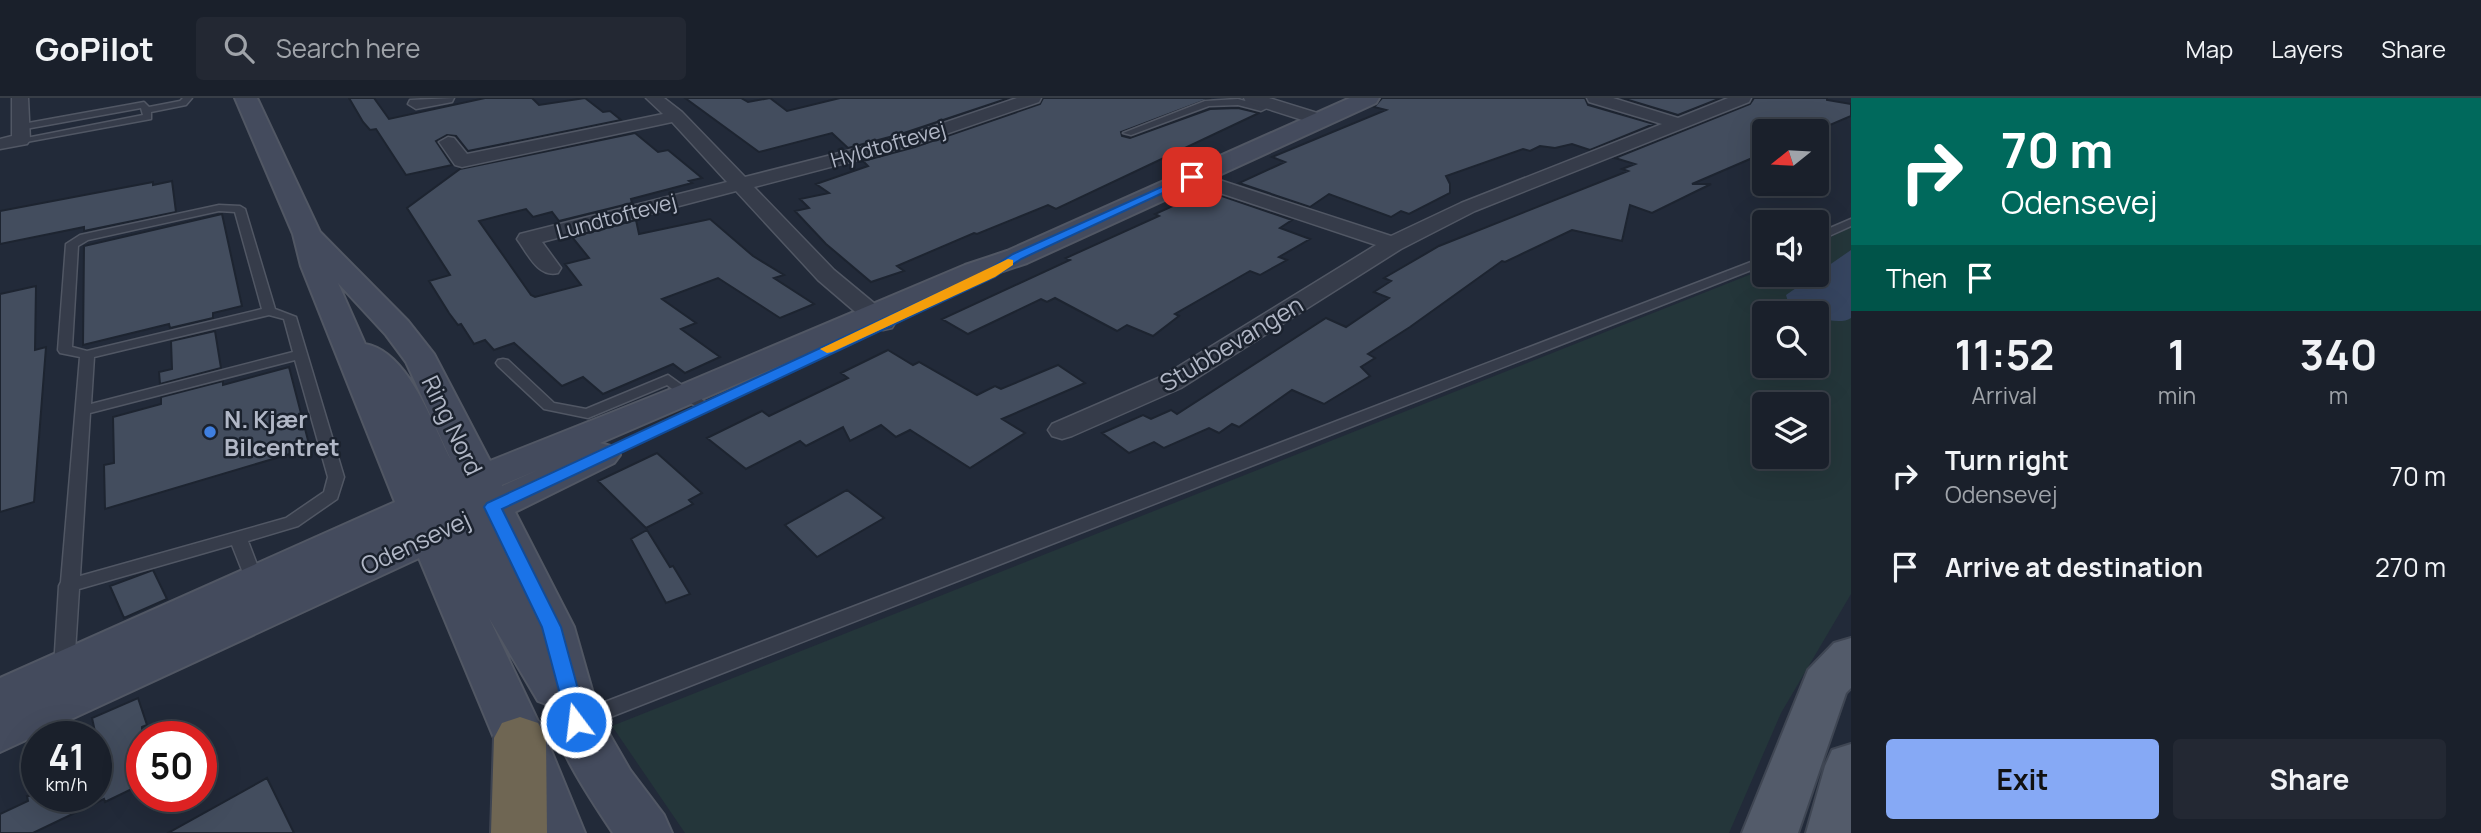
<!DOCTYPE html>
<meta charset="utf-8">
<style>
body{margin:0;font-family:Manrope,sans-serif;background:#232833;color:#f1f3f6;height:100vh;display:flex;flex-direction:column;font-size:26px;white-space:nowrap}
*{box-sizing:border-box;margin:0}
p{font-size:23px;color:#9fa3a9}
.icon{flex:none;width:38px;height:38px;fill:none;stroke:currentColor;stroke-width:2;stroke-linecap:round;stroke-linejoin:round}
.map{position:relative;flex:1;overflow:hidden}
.details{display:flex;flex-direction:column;background:#1a202b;width:630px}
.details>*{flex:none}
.top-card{background:#00695c;color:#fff;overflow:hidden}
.needle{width:46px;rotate:252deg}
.controls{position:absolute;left:1752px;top:21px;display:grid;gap:14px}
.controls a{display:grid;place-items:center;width:77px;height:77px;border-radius:7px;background:#1a202b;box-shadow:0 7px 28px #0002,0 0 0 2px #383e47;font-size:35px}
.speed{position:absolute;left:21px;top:623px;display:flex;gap:14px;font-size:35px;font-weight:700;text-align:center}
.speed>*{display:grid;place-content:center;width:91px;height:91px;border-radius:50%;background:#1a202b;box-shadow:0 7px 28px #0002,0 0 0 2px #383e47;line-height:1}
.speed small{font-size:18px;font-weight:400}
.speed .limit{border:10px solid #d22;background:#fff;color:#111}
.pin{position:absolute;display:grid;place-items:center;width:60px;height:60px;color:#fff;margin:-30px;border-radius:14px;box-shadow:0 4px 10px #0006}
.me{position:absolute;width:77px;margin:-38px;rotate:345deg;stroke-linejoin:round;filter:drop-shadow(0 0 5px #0008)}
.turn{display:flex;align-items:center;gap:24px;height:147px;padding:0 35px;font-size:32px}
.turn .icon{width:91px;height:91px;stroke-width:2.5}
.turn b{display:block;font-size:49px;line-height:60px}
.then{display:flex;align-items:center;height:66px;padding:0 35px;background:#0003;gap:14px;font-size:26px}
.eta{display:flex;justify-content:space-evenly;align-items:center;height:119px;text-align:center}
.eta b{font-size:42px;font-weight:700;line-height:49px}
.button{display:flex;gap:14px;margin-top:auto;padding:14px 35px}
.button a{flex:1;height:80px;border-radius:7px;background:#86a9f5;color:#111;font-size:28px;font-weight:700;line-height:80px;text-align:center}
.button a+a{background:#232833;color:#f1f3f6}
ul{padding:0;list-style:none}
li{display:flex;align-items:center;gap:21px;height:91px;padding:0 35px}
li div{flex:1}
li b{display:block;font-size:26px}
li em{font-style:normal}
header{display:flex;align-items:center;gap:42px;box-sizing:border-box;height:98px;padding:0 35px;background:#1a202b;border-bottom:2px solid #383e47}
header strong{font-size:33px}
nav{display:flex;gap:38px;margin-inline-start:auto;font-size:24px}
.search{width:490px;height:63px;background:#232833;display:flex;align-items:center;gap:18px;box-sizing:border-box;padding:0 24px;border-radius:7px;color:#9fa3a9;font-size:26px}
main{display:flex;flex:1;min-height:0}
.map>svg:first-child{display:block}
.green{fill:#24363a;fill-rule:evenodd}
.water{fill:#364560}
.building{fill:#434d5e;stroke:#1d2430;stroke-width:2}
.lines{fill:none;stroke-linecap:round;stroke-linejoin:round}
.lane-casing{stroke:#515764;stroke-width:3}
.street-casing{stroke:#515764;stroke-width:3}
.secondary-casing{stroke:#515764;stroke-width:4}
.primary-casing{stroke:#3f4653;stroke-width:4}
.highway-casing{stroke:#3e4451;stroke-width:4}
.lane{fill:#363c4a;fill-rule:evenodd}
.street{fill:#363c4a;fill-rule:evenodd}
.secondary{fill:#444b5d;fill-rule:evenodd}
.primary{fill:#535b6a;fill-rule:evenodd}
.highway{fill:#6f6653;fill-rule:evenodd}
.route{fill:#1a73e8;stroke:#114b97;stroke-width:2}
.slow{fill:#f59e0b}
.shop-dot{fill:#3f7fe0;stroke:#1b222e;stroke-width:2.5}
.labels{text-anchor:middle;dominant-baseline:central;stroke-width:5;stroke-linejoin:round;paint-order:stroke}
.far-street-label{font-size:21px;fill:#b1b7c6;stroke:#1b222e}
.street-label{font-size:24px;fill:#b1b7c6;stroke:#1b222e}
.poi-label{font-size:24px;font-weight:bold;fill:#b1b7c6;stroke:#1b222e;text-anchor:start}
</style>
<header>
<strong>GoPilot</strong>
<div class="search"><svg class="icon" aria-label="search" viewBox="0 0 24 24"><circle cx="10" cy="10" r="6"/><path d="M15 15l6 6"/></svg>Search here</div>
<nav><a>Map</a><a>Layers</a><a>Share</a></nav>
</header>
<main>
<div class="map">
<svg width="1851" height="735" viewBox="0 0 1851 735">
<rect width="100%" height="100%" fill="#222a39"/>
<path class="green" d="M1851 129V496L1781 615 1729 735H685L612 628 1764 171V177H1816L1817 146ZM1764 215H1816V268H1764ZM1764 306H1816V359H1764Z"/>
<path class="water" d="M1851 152V220C1842 226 1827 222 1817 219L1816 215H1802L1789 207 1786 197Z"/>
<path class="building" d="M349 0H374L389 21 485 0H532L539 7 585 0 603 14 610 13 621 22 468 53 456 38 447 37 436 43 452 67 406 77 376 31 370 32 363 24Z
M685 0H741L748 4 770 0 787 13 840 0H1009L901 36 848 50 832 35 759 54Z
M1043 0H1211L1121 34 1122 38 1130 40 1210 11 1238 10 1259 15 1056 111 1048 107 977 136 974 135 897 168 904 173 871 184 826 146 795 113 809 110 800 101 829 95 816 86 868 68 863 63 915 49 1040 6Z
M1382 0H1585L1588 7 1654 26 1590 52 1572 46 1555 50 1540 48 1530 53 1523 51 1446 78 1450 86V95L1409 116 1401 113 1391 119 1329 96 1310 109 1239 85 1285 64 1272 59 1386 12 1374 9Z
M1622 0H1721L1678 17Z
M1754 0H1827V2L1851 6V18L1816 33H1764V55L1692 86H1711L1652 115 1630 107 1622 143 1572 132 1505 164 1502 163 1410 229 1368 256 1375 260 1361 269 1370 278 1324 306 1292 292 1239 329 1232 326 1219 335 1209 330 1164 350 1154 344 1129 355 1102 335 1143 317 1151 321 1171 312 1177 316 1326 220 1346 229 1389 200 1374 194 1391 183 1384 180 1439 148 1628 73 1622 71 1635 66 1615 60 1750 6Z
M635 35 658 54 668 52 702 80 689 83 692 85 631 101 632 105 559 123 552 114 533 119 526 111 479 123 531 197 535 199 581 187 565 166 589 160 572 139 636 122 639 136 710 121 753 158 784 177 774 180 814 206 780 220 718 180 662 201 696 225 681 231 720 259 685 275 673 266 603 296 583 279 562 288 514 245 494 252 485 242 474 246 461 226 458 227 449 215 429 183 450 177 407 110 460 71Z
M172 83 176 114 84 133V129L0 146V113L153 84V87Z
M1216 96 1292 122 1280 130 1310 141 1279 159 1287 162 1260 177 1250 173 1175 216 1179 218 1153 238 1127 227 1117 233 1055 200 1047 204 1041 201 968 236 942 221 1070 162 1066 160 1159 118 1155 116 1186 102 1196 106Z
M222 116 242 208 213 215V220L170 230 169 226 83 247 84 148Z
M36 188 35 252 46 249 34 404 0 414V196Z
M215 233 221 270 160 286 159 274 172 271 171 243Z
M888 252 913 267 919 264 977 297 995 288 1001 291 1058 267 1085 285 1002 321 1025 335 970 370 910 332 896 339 881 327 850 343 843 329 806 348 800 343 746 371 707 340 762 313 769 318 848 280 841 275Z
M289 269 310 350 105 411 104 367 114 365 113 319 161 306V299L223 283V287Z
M657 355 702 395 689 402 693 406 646 430 598 383Z
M847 392 884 420 817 459 785 427Z
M647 432 670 469 673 468 690 496 666 505 631 441Z
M153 472 167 501 124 520 110 488Z
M138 600 147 627 142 629V677L132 682 134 690 105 704 104 701 33 735H0V716L28 703 27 698H96V638L92 620Z
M267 680 294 735H168Z"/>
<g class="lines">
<g class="lane-casing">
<path id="lane" d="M183 0H192L186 7 151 14V21L21 45 16 42 143 17 141 10 20 32 15 29 17 27 144 4 149 9 180 3Z
M1238 1 1260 7 1271 3 1275 6 1261 13 1238 7 1209 8 1131 37 1123 35 1205 3Z
M219 107 240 108 245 111 275 211 296 219 344 379 337 401 298 428 248 443 264 485 261 490H249L232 447 79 491 74 570 71 575 64 578 57 575 54 570 59 488 61 484 80 259 60 255 58 252 66 146 80 137ZM219 113 235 114 262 211 87 253 72 249 78 148 88 142ZM269 217 284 221 293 254 91 306 94 259ZM295 262 328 379 324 394 286 420 80 478 90 315Z
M1851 121V128L1816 144V136Z
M1764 159V167L585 629 578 631 571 629 568 623 571 617Z
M503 261 508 262 554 305 586 311 668 277 711 308 704 312 699 311 667 287 588 320 549 312 544 311 498 268 496 265 498 262Z"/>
</g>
<g class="street-casing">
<path id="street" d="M12 0H28L30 42 27 46 0 51V41L12 38Z
M454 0 452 4 416 11 408 6 410 2Z
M646 0H664L682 14 745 79 902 39 1017 0H1041L1039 4 914 47 754 89 834 172 892 220 895 225 892 230 883 232 874 230 818 182 736 93 542 144 561 170 558 175C538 180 528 156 517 141L520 136 727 84 672 24 462 69 455 67 439 44 448 39 454 40 467 56 663 16Z
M1244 0H1269L1327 18 1330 22 1327 26H1315L1246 4Z
M1587 0H1613L1678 20 1728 0H1751L1749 4 1475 113 1401 151 1181 290 1072 338 1062 341 1052 338 1048 332 1052 326 1163 278 1376 147 1184 83 1181 79 1184 75H1198L1391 138 1461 105 1662 26 1589 4Z"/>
</g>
<g class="secondary-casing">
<path id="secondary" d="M235 0H257L320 134 408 223 434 256 490 363 676 289 965 167 1007 153 1350 0H1379L1376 5 1027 165 985 179 600 345 614 349 620 357 614 365 515 414 574 529 600 620 630 672 664 717 672 735H613C587 696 557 651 546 606L538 603 489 520 546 640 585 735H529L494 640 419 460 0 654V580L395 404 301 168 293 136ZM338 185 386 237 406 264 451 362C432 326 409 254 365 246ZM540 371 502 388V387Z"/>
</g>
<g class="primary-casing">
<path id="primary" d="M1851 540V590L1846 595 1798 735H1742L1808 572 1834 545Z
M1851 646V735H1806L1825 668 1832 652Z"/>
</g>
<g class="highway-casing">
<path id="highway" d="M520 619 538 625 546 640 547 735H491L494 640 502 625Z"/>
</g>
<use href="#lane" class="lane"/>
<use href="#street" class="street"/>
<use href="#secondary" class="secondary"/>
<use href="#primary" class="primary"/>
<use href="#highway" class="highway"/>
</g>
<path class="route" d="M1188 77 1197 79 1021 161 995 179 502 411 561 529 587 624 584 630 576 632 569 630 542 529 484 409 487 405 986 173 1013 156Z"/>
<path class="slow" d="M1008 161 1013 162V167L995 179 832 254 827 255 820 251Z"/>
<circle class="shop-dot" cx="210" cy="334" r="7"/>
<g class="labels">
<g class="far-street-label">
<text transform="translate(888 46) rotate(-16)">Hyldtoftevej</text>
<text transform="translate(616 118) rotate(-15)">Lundtoftevej</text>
</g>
<g class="street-label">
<text transform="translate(1231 245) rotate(-31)">Stubbevangen</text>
<text transform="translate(453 327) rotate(64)">Ring Nord</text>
<text transform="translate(415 444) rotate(-25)">Odensevej</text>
</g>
<g class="poi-label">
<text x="224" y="320">N. Kjær<tspan x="224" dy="28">Bilcentret</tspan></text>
</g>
</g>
</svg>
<div class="controls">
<a><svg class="needle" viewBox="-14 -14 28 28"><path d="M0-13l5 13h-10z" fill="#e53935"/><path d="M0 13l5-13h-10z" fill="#9fa3a9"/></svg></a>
<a><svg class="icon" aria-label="sound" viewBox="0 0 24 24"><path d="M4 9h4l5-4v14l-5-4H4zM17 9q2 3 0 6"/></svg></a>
<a><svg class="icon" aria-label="search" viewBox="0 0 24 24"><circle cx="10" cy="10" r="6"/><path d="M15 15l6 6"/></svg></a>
<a><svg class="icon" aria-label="layers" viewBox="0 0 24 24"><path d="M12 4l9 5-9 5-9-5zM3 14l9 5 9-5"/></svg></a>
</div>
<div class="speed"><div>41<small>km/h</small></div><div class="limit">50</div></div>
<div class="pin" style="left:1192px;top:79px;background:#d93025"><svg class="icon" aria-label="arrive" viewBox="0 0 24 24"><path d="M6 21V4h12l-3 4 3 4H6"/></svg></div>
<svg class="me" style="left:576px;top:624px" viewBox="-20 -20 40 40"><circle r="17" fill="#1a73e8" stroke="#fff" stroke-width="3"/><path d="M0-11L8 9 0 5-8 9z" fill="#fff"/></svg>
</div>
<section class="details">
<div class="top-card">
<div class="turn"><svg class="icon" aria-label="right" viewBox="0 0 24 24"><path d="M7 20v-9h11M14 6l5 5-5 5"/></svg><div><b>70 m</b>Odensevej</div></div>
<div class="then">Then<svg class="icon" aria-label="arrive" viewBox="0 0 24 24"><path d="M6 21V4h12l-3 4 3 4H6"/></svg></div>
</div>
<div class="eta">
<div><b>11:52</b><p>Arrival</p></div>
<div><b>1</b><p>min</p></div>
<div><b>340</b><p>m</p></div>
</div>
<ul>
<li><svg class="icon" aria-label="right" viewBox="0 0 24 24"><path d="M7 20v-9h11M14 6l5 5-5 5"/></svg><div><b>Turn right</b><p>Odensevej</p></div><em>70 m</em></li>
<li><svg class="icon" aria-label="arrive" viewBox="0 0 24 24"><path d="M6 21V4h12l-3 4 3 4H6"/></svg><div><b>Arrive at destination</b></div><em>270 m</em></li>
</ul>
<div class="button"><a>Exit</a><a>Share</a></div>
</section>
</main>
